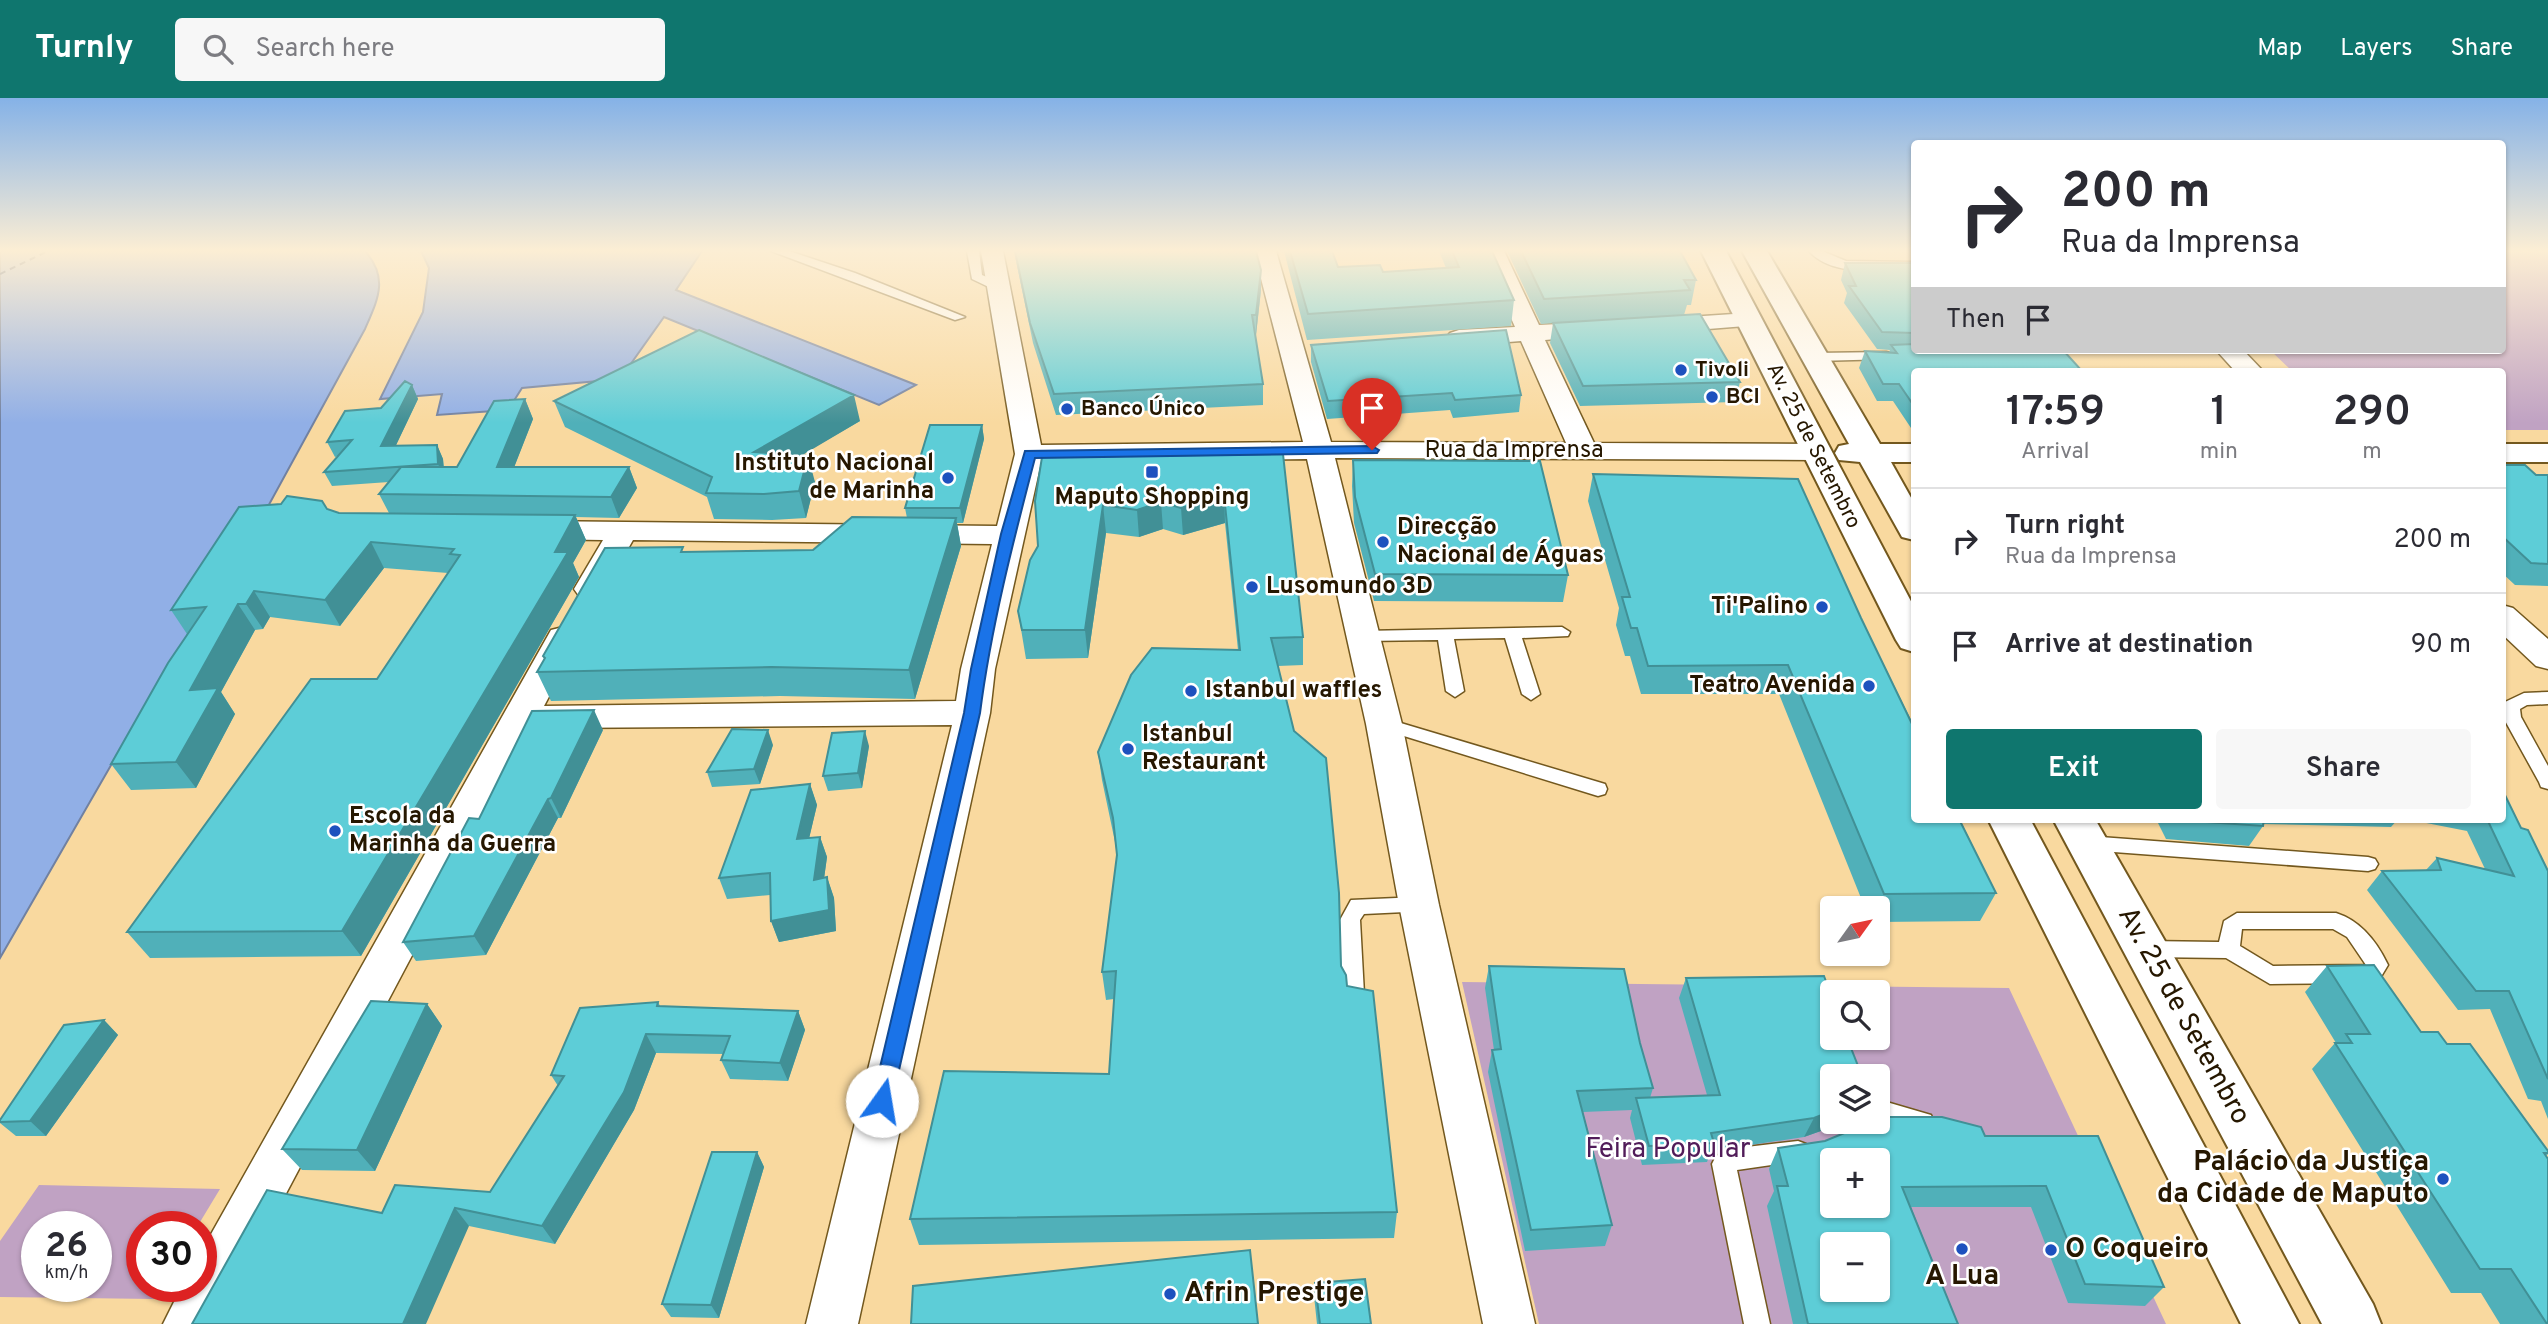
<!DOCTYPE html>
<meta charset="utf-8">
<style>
body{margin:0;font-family:Overpass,sans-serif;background:#f7f7f7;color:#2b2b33;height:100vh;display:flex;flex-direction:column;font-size:26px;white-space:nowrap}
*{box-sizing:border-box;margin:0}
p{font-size:23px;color:#7c7c81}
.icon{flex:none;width:38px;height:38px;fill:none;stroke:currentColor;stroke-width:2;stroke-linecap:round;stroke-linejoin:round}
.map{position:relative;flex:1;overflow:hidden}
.side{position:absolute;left:1911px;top:270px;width:595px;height:455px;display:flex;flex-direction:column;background:#fff;border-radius:7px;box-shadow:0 2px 5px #0004}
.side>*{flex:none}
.guide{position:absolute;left:1911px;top:42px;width:595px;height:214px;border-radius:7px;box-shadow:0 2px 5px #0004;background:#fff;color:#2b2b33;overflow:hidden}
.needle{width:46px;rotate:57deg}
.controls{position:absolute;left:1820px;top:798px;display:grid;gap:14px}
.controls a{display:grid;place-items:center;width:70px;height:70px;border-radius:7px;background:#fff;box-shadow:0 2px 5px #0004;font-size:35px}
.speed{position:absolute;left:21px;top:1113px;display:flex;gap:14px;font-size:35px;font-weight:700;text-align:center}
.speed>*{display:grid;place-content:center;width:91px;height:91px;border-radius:50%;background:#fff;box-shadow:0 2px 5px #0004;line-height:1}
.speed small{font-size:18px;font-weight:400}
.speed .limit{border:10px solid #d22;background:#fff;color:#111}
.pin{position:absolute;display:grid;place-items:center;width:60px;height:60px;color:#fff;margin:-72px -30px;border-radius:50% 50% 50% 0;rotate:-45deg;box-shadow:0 0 7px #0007}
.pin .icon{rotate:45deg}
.me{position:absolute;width:77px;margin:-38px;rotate:13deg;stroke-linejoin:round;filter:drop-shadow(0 0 5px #0008)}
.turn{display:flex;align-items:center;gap:24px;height:147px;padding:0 35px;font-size:32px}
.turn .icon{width:91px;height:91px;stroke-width:2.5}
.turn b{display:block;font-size:49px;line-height:60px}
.then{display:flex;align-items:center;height:66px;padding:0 35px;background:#0003;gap:14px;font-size:26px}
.eta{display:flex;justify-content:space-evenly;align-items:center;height:119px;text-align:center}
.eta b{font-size:42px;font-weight:600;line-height:49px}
.cta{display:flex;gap:14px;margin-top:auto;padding:14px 35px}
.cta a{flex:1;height:80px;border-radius:7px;background:#0f766e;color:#fff;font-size:28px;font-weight:600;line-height:80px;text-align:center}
.cta a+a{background:#f7f7f7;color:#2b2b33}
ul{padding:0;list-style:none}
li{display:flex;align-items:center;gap:21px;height:105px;padding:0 35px;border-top:2px solid #e1e1e2}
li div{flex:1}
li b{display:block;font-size:26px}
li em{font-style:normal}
header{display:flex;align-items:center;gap:42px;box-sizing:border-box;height:98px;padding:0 35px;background:#0f766e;color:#fff}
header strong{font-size:33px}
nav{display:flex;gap:38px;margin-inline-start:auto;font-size:24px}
.search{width:490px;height:63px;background:#f7f7f7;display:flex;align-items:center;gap:18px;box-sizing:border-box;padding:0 24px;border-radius:7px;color:#7c7c81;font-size:26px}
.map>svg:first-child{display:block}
.green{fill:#c0a2c3;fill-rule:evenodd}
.water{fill:#91afe6;stroke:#7181a1;stroke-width:2}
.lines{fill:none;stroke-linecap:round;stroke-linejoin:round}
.ferry{stroke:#0c2a69;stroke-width:2;stroke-dasharray:6 5;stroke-linecap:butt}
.lane-casing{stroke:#73581e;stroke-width:3}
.street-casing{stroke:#73581e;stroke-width:3}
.secondary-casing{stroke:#73581e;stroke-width:4}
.lane{fill:#fff;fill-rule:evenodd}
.street{fill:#fff;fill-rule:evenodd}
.secondary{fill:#fff;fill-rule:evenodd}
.wall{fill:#50b0b9}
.shaded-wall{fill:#419096}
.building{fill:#5dcdd7;stroke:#419096;stroke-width:2;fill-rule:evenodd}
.route{fill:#1a73e8;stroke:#114b97;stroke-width:2}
.poi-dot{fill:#1d51be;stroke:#fff;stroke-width:2.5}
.labels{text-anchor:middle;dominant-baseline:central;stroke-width:5;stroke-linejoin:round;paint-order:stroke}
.far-poi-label{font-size:21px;font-weight:bold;fill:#261700;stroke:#fff;text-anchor:start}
.far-street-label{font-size:21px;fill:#261700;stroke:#fff}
.street-label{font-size:24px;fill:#261700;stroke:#fff}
.poi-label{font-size:24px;font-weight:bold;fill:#261700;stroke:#fff;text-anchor:start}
.near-street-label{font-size:28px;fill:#261700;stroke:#fff}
.near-park-label{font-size:28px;fill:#511c59;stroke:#fff}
.near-poi-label{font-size:28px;font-weight:bold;fill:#261700;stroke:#fff;text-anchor:start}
</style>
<header>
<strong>Turnly</strong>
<div class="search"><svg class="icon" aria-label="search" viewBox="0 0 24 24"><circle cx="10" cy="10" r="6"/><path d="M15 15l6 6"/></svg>Search here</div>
<nav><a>Map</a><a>Layers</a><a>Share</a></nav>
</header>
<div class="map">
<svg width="2548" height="1226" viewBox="0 0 2548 1226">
<rect width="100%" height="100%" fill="#f9d99f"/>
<path class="green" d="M2503 153H2548V332H2503L2502 273H2292L2270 252H2502Z
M1462 884 2009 890 2166 1226H1539ZM1832 894H1878V940H1832ZM1832 978H1878V1024H1832ZM1832 1062H1878V1108H1832ZM1832 1146H1878V1192H1832Z
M39 1087 220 1091 197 1129H142V1188H162L154 1201 0 1199V1143ZM37 1129H96V1188H37Z"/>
<path class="water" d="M0 153H365C389 180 378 201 365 231L254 434 152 596 0 860Z
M421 153H702L676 192 916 287 879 307 664 219 620 281 522 290 508 312 437 317 442 296 380 301 423 214 429 170Z"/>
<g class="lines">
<path class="ferry" d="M0 176 48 153"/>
<g class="lane-casing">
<path id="lane" d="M771 153H789L855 175 965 219 955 222Z
M967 153H979L982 177 1003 186V192H995L972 181Z
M1809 153H1822L1846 163 1914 164V170C1883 172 1833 180 1809 153Z
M1886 254 1891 255V261L1816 263 1810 259 1816 255Z
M1562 529 1570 534 1568 538 1522 540 1540 596 1531 602 1522 596 1505 540 1454 541 1464 593 1455 599 1446 593 1438 542 1363 543 1355 538 1363 533Z
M2548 594V606L2527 607 2520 611 2521 619 2548 668V691L2541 689 2539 684 2503 619 2505 604 2524 595Z
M1384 620 1605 686 1607 691 1605 696 1598 698 1378 630 1375 626Z
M2087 738 2368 759 2375 761 2378 766 2375 771 2368 773 2087 752 2080 750 2077 745 2080 740Z
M1419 799 1426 801 1429 807 1426 813 1364 816 1360 822 1364 896 1361 902 1353 905 1345 902 1342 896 1340 822 1351 802Z
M2237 815H2336C2361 823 2377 844 2388 867L2379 882 2372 885 2270 886 2226 860 2146 859 2139 857 2136 851 2139 845 2146 843 2219 844 2224 823ZM2333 831 2347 839 2366 867 2273 868 2240 848 2242 831Z
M1890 1005 1931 1017 1934 1024 1931 1031 1923 1034 1892 1026 1878 1032 1870 1029 1867 1024H1878V1010Z
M1798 1043 1806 1046 1810 1054 1806 1062 1737 1072 1770 1226H1744L1712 1066 1716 1058 1738 1050Z"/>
</g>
<g class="street-casing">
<path id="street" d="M981 153H1003L1041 347 1303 344 1254 153H1276L1331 344 1566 345 1521 243 1459 248 1450 245 1446 240 1450 235 1459 232 1515 229 1481 153H1504L1539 227 1598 224 1607 226 1610 231 1607 236 1545 242 1594 345 1816 346 1826 348 1830 354 1826 360 1816 362 1335 360 1402 626 1439 807 1535 1226H1483L1399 807 1366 626 1307 361 1041 364 995 571 990 615 858 1226H806L952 627 550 630 538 627 536 623 217 1226H163L182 1188H201V1154L551 532 563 529 575 532 580 540 544 608 956 603 961 571 992 446 633 442 601 498 590 501 579 498 574 491 603 442 534 441 523 438 519 432 523 426 534 423 997 428 1015 356Z
M1749 215 1758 217 1761 222 1758 227 1658 235 1649 233 1646 228 1649 223 1658 221Z
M2216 252H2243L2263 273H2235Z
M2502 507 2513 510 2548 541V571L2536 568 2502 536Z"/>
</g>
<g class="secondary-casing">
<path id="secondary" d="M1701 153H1726L1914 509V554L1901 550 1896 542Z
M1742 153H1767L1880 346H1914V364H1891L1914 405V442L1902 439 1860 364 1839 362 1835 355 1839 348 1849 346Z
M2502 346H2548V364H2502Z
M1988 721H2030L2299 1226H2241Z
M2053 721H2095L2373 1206 2381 1226H2322Z"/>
</g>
<use href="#lane" class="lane"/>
<use href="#street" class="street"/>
<use href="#secondary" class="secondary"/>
</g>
<path class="wall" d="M1014 153H1256L1261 172V192L1256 237H1255L1263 286V307L1056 317 1033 245Z
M1284 153H1332L1338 169 1383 174 1446 170 1439 153H1492L1514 202 1511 228 1307 242Z
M1507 153H1680L1696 182 1691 207H1687L1684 217 1740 284 1735 304 1580 308 1550 245 1553 225 1584 223 1541 226Z
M1845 165H1914V330H1911L1893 303H1877L1859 270 1865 253 1889 254 1890 252 1877 251 1844 205 1847 195 1841 182Z
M1311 247 1521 297 1519 314 1453 320 1450 312 1327 321 1311 264Z
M412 287 418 301 396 347H437L443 361 444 369H457L525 301 533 321 514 369H629L637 390 619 420 576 419 586 442 573 465 579 479 361 858 150 860 127 834 377 581 448 475 384 470 340 528 270 519 263 531 255 532 221 594 235 616 196 690 131 692 111 666 187 536 171 512 327 411 339 415H389L379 396 389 384 332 388 324 374 338 358 335 359 327 344 381 310Z
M554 303 860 323 801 357 815 384 806 420 772 422 714 421 707 399 565 329Z
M982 327 984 341 963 425H957L961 448 915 601 780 598 551 603 537 574 544 561 543 558 685 454 813 452 907 420 905 410Z
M1283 356 1303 539V567L1278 568 1341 868 1347 888 1397 1114 1394 1140 919 1147 910 1121 1109 976 1114 901 1106 902 1102 874 1117 757 1115 744 1102 682 1098 654 1238 552 1225 425 1183 437 1163 431 1139 439 1106 435 1088 560 1026 561 1018 513 1038 448 1035 403Z
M1353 362 1568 477 1563 504 1374 503 1354 425 1352 388Z
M2502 367 2536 377H2548V488L2515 487 2502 475Z
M1593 376 1861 520 1996 795 1980 823 1878 824V810H1865L1779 596H1641L1630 558H1625L1616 527 1619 510 1588 403Z
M603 632 561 720H558L486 857 416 863 403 844 479 721Z
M773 647 760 686 712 689 707 674Z
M869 648 862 690 828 693 823 678Z
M810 686 817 707 809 740 820 739 827 759 824 780 827 779 834 800 836 833 779 844 771 823 770 797 727 801 719 780Z
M2156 721H2398L2391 729 2263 726V728L2249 748 2166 741Z
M2406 721H2502L2521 730 2548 773V1021L2541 1003 2528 1001 2490 911 2458 912 2367 792 2382 773 2426 772 2437 760 2485 771 2467 733Z
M1489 868 1640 945 1653 990 1650 1000 1707 997 1679 900 1686 880 1832 1024H1846L1804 1039 1711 1053 1707 1064 1642 1067 1630 1020 1632 1012 1583 1014 1612 1127 1605 1148 1525 1153 1488 974 1492 952H1494L1485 890Z
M2327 868 2421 934 2447 946 2548 1053V1056L2546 1058 2548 1226H2500L2481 1195H2451L2312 971 2335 945H2336L2305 894Z
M658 904 660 908 798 913 805 932 788 983 730 981 721 962 724 956 656 955 634 1012 555 1146 469 1128 382 1115 490 1094 558 988 551 977Z
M427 906 442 928 375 1073 302 1072 282 1051Z
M104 922 118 937 46 1038H16L0 1025V1022Z
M1985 1038H2098L2164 1189 2145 1208 2068 1205 2031 1109H1911L1958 1226H1793L1767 1108 1774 1093 1769 1071 1778 1050Z
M757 1054 764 1069 719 1220 671 1219 662 1206Z
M1315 1185 1371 1226H1317L1314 1198Z"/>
<path class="shaded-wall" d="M1261 172V192L1256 237V217Z
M412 287 418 301 389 362 381 348Z
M854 297 860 323 762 381 754 354Z
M525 301 533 321 506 390 497 369Z
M982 327 984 341 963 425 960 410Z
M437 347 443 361 444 380 438 366Z
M808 358 815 384 806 420 799 393Z
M629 369 637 390 619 420 611 399Z
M1224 397 1225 425 1183 437 1181 410Z
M1161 404 1163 431 1139 439 1137 412Z
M1103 407 1106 435 1088 560 1085 532Z
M575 417 586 442 573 465 579 479 361 858 342 833Z
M956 420 961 448 915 601 909 572Z
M371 444 384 470 340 528 325 502Z
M254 493 270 519 263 531 246 506Z
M238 506 255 532 221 594 235 616 196 690 176 664 190 592Z
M594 612 603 632 561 720 551 700Z
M768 632 773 647 760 686 754 671Z
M865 633 869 648 862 690 858 675Z
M810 686 817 707 804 762 797 741Z
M548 701 558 720 486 857 474 838Z
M820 739 827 759 821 803 814 782Z
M827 779 834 800 836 833 779 844 771 823Z
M427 906 442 928 375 1073 357 1052Z
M798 913 805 932 788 983 780 965Z
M104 922 118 937 46 1038 30 1023Z
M646 936 656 955 634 1012 555 1146 542 1128Z
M1832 1013V1024H1846L1804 1039 1814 1020Z
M757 1054 764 1069 719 1220 711 1207Z
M455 1110 469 1128 426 1226H403Z"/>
<path class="building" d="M1015 153H1256L1261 172 1256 217H1252L1263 286 1054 296 1030 225Z
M1290 153H1332L1338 169 1380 167 1383 174 1459 169 1452 153H1492L1514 202 1308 216Z
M1521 153H1680L1696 182H1684L1690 192 1544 201Z
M1845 165H1914V235L1882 234 1849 188H1856Z
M1700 216 1740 284 1583 288 1553 225Z
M699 232 854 297 754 354 808 358 799 393 764 396 706 395 712 379 554 303Z
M1506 232 1521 297 1455 302 1452 295 1328 303 1311 247Z
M1914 246V252H2063L2082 273H1914V308L1899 286H1883L1865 253 1897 255 1891 247Z
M405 283 412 287 381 348 437 347 438 366 324 374 352 342 327 344 345 313 381 310Z
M525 301 497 369H629L611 399 379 396 401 369H457L494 303Z
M930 327H982L960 410H905Z
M1283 356 1303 539 1271 540 1294 633 1326 660 1339 795 1341 868 1346 877 1347 888 1373 893 1397 1114 910 1121 944 973 1109 976 1116 873 1102 874 1117 757 1113 720 1098 654 1131 577 1152 550 1240 552 1224 397 1181 410 1161 404 1137 412 1103 407 1085 532H1022L1018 513 1030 462 1038 448 1035 403 1042 359Z
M1353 362 1540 363 1568 477 1375 476 1355 399Z
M2502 367H2525L2536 377H2548V466L2531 465 2502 438Z
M1593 376 1798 381 1861 520 1914 630V721H1959L1996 795 1884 796 1788 567 1648 568 1637 530H1631L1622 499H1630Z
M287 398 322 403 327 411 339 415 575 417 555 454H568L342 833 127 834 311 581H377L460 457 450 456 454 451 371 444 325 502 254 493 246 506H238L190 592 218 590 176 664 111 666 168 565 206 509 171 512 239 409 281 406Z
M852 419 956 420 909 572 771 569 537 574 545 560 543 558 605 450 683 449 681 454 813 452Z
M594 612 551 700 548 701 474 838 403 844 469 720 479 721 532 613Z
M732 631 768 632 754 671 707 674Z
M865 633 858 675 823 678 832 635Z
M810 686 797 741 820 739 814 782 827 779 829 812 771 823 770 775 719 780 751 692Z
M2502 691 2521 730 2528 732 2548 773V981L2509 893H2476L2382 773 2441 772 2437 760 2514 778 2487 721H2502Z
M2178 721H2264L2263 728 2178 722Z
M2374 867 2421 934H2438L2447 946H2470L2548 1053V1055H2544L2548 1061V1226H2547L2511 1171H2480L2335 945H2352L2346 936H2370L2327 868Z
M1489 868 1624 871 1640 945 1653 990 1577 993 1612 1127 1531 1132 1492 952 1501 951Z
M1824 878 1832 900V940H1847L1862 978H1832V1013L1814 1020 1711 1035 1714 1045 1649 1048 1636 1000 1720 997 1686 880Z
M371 903 427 906 357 1052 282 1051Z
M658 904 657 908 798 913 780 965 721 962 730 938 646 936 624 994 542 1128 455 1110 403 1226H192L267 1092 382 1115 395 1087 490 1094 564 978 551 977 580 910Z
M104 922 30 1023 0 1024V1022L64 927Z
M1883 1019H1942L1981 1029 1985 1038H2098L2164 1189 2085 1186 2046 1088 1902 1089 1958 1226H1808L1777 1088H1788L1778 1050 1825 1043 1871 1024H1878V1021ZM1832 1062H1878V1108H1832ZM1832 1146H1878V1192H1832Z
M712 1054H757L711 1207 662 1206Z
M1250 1152 1258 1226H911L913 1188Z
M1365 1181 1371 1226H1320L1315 1185Z"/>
<linearGradient id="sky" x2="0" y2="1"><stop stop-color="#85b2e7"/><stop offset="0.47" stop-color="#fceed4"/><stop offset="1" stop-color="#fceed4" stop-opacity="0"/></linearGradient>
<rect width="2548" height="325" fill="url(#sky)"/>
<path class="route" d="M1372 348 1379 352 1377 355 1035 360C1013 444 991 529 980 615L892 1003 889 1010 882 1012 875 1010 872 1003 964 615 971 571 1001 436 1025 353Z"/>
<g class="poi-dot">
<circle cx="1681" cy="272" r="7"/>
<circle cx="1712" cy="299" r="7"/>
<circle cx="1067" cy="311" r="7"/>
<rect x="1145" y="367" width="14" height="14" rx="3.5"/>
<circle cx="948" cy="380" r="7"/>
<circle cx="1383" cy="444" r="7"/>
<circle cx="1252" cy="489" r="7"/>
<circle cx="1822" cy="509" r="7"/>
<circle cx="1869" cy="588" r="7"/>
<circle cx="1191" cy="593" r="7"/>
<circle cx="1128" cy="651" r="7"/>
<circle cx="335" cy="733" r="7"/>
<circle cx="2443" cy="1081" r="7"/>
<circle cx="1962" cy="1151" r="7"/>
<circle cx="2051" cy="1152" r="7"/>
<circle cx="1170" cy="1196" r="7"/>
</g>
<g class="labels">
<g class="far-poi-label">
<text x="1695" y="272">Tivoli</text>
<text x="1726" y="299">BCI</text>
<text x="1081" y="311">Banco Único</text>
</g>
<g class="far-street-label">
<text transform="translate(1813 348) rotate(63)">Av. 25 de Setembro</text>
</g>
<g class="street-label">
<text x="1514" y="353">Rua da Imprensa</text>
</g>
<g class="poi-label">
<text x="934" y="366" text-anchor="end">Instituto Nacional<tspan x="934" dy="28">de Marinha</tspan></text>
<text x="1152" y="400" text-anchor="middle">Maputo Shopping</text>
<text x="1397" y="430">Direcção<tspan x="1397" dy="28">Nacional de Águas</tspan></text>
<text x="1266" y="489">Lusomundo 3D</text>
<text x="1808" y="509" text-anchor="end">Ti'Palino</text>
<text x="1855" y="588" text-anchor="end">Teatro Avenida</text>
<text x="1205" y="593">Istanbul waffles</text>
<text x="1142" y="637">Istanbul<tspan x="1142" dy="28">Restaurant</tspan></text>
<text x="349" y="719">Escola da<tspan x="349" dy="28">Marinha da Guerra</tspan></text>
</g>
<g class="near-street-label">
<text transform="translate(2183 918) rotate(61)">Av. 25 de Setembro</text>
</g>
<g class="near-park-label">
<text x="1668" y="1052">Feira Popular</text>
</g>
<g class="near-poi-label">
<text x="2429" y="1065" text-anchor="end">Palácio da Justiça<tspan x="2429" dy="32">da Cidade de Maputo</tspan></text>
<text x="2065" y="1152">O Coqueiro</text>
<text x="1962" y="1179" text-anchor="middle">A Lua</text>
<text x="1184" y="1196">Afrin Prestige</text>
</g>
</g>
</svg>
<div class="controls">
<a><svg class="needle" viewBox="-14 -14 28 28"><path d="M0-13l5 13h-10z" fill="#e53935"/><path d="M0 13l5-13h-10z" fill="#7c7c81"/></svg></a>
<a><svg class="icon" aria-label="search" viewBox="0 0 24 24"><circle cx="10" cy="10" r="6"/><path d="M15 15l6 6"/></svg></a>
<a><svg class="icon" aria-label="layers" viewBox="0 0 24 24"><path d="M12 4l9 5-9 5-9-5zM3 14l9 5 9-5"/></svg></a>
<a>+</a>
<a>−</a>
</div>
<div class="speed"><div>26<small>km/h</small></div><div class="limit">30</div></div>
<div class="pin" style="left:1372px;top:352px;background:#d93025"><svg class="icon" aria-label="arrive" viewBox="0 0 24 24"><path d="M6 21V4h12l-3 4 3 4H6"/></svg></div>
<svg class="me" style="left:882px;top:1003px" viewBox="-20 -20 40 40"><circle r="19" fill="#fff"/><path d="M0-13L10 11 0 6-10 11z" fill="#1a73e8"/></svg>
<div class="guide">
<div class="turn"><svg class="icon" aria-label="right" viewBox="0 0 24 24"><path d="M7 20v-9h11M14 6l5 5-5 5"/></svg><div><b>200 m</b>Rua da Imprensa</div></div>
<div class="then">Then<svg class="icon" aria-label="arrive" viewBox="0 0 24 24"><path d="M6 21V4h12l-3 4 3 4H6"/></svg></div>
</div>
<section class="side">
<div class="eta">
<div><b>17:59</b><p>Arrival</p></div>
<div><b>1</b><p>min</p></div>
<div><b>290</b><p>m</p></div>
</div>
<ul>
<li><svg class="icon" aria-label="right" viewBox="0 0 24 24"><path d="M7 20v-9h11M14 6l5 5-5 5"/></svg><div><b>Turn right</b><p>Rua da Imprensa</p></div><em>200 m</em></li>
<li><svg class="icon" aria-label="arrive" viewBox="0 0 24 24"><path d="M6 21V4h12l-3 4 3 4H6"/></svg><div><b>Arrive at destination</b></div><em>90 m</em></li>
</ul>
<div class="cta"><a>Exit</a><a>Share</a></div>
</section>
</div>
